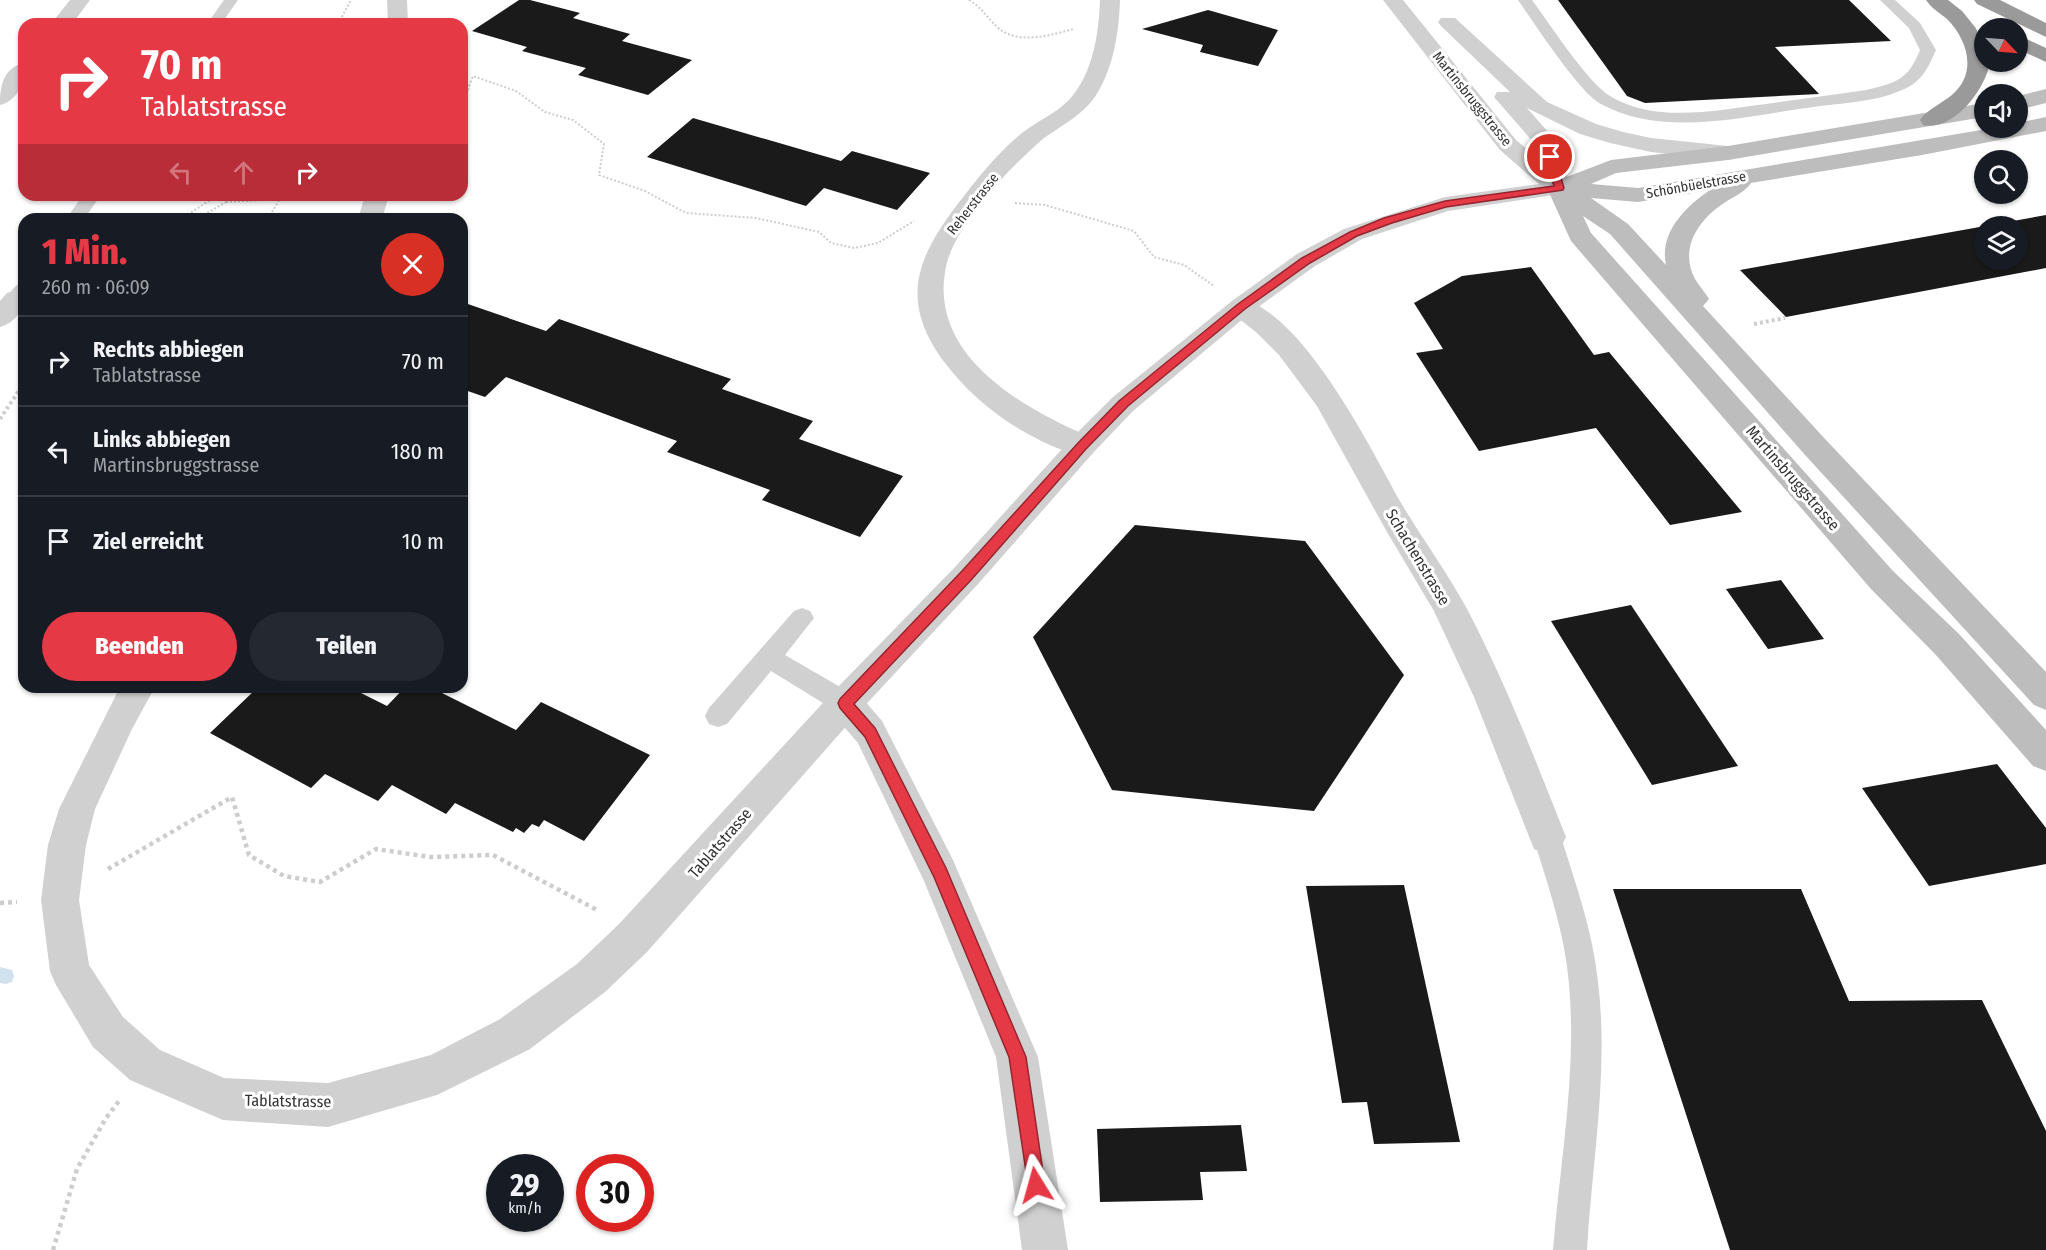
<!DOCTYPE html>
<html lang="de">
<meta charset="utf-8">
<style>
body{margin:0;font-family:"Fira Sans Condensed",sans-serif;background:#242831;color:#f1f3f6;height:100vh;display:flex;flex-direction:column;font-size:22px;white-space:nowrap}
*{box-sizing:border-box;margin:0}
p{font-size:20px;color:#9ea1a6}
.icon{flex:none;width:33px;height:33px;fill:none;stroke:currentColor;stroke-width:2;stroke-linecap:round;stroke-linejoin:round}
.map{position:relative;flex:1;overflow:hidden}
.side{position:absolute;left:18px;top:213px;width:450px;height:480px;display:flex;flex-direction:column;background:#171b24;border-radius:18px;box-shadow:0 2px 4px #0004}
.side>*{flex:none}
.guide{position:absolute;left:18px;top:18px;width:450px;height:183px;border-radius:18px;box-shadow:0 2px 4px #0004;background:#e63946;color:#fff;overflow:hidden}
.needle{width:39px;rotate:115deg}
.controls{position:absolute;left:1974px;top:18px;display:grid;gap:12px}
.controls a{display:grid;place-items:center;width:54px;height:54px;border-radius:50%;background:#171b24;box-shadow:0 2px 4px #0004;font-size:30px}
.speed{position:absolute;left:486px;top:1154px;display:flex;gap:12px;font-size:30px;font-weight:700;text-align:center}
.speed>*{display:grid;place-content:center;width:78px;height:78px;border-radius:50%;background:#171b24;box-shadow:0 2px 4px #0004;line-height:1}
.speed small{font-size:15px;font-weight:400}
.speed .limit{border:9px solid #d22;background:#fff;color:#111}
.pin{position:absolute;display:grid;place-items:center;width:51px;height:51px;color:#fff;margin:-26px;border:3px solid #fff;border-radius:50%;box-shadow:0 2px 6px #0007}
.me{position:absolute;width:66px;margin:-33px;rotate:352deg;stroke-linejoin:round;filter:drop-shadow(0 0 4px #0008)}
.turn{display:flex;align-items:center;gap:21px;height:126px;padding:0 24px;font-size:27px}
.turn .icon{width:78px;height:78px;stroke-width:2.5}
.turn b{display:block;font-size:42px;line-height:51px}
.lanes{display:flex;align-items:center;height:57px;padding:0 24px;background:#0003;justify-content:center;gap:30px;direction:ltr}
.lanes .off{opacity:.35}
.round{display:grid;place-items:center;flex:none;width:63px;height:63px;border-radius:32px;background:#242831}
.overview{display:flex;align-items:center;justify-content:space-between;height:102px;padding:0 24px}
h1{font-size:36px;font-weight:800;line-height:45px;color:#e63946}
.cta{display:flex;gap:12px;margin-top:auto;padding:12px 24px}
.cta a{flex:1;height:69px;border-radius:36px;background:#e63946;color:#fff;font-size:24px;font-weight:800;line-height:69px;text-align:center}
.cta a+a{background:#242831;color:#f1f3f6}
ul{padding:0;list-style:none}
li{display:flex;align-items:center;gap:18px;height:90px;padding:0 24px;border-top:2px solid #363941}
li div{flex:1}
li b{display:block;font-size:22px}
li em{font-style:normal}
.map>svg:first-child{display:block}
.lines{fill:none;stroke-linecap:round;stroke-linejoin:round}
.stream{fill:#cfe2ee;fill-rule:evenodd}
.building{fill:#1a1a1a;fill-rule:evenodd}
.path-far2{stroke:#cdcdcd;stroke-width:2;stroke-dasharray:2 2;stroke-linecap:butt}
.path-far1{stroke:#cdcdcd;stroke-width:4;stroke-dasharray:3 3;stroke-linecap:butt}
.path{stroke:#cdcdcd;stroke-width:4.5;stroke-dasharray:4 4;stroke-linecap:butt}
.service{fill:#d0d0d0;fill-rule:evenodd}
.minor{fill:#d0d0d0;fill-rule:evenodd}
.tertiary{fill:#d0d0d0;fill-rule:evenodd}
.secondary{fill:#bdbdbd;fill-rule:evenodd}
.motorway{fill:#9a9a9a;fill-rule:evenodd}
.route{fill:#e63946;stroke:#96252e;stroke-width:1.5}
.labels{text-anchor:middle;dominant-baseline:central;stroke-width:6;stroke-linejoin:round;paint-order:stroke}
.far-street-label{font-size:14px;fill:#333;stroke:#fff}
.street-label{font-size:16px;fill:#333;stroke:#fff}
</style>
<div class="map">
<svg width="2046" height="1250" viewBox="0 0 2046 1250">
<rect width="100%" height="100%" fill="#fff"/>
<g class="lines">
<path class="stream" d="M0 967 12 970 14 976 12 982 6 984 0 983Z"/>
</g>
<path class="building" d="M519 0H530L580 13 573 18 630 34 622 41 692 60 648 95 578 75 586 68 522 51 527 47 472 31Z
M1558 0H1849L1891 41 1775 47 1819 94 1645 103 1627 96Z
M1208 10 1278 30 1258 66 1200 52 1203 45 1142 29Z
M693 118 841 161 852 151 930 173 897 210 824 188 806 206 647 157Z
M2046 215V268L1786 317 1740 270ZM1984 226H2018V260H1984Z
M1531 267 1594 355 1609 352 1742 512 1670 525 1596 428 1479 451 1416 353 1443 349 1414 303 1462 276Z
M462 302 546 331 559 319 731 379 722 389 813 421 799 439 903 476 860 537 762 500 770 490 667 452 677 441 506 377 485 397 462 389Z
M1135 525 1305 541 1404 675 1314 811 1112 790 1033 637Z
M1781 580 1824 639 1768 649 1726 589Z
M1631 605 1738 766 1652 785 1551 621Z
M258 687H349L387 706 405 687H430L516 730 541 702 650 755 584 841 544 820 539 827 532 824 524 833 516 828 513 832 455 803 446 814 392 785 378 801 325 774 311 788 210 733Z
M1997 764 2046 828V864L1929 886 1862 788Z
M1404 885 1460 1142 1374 1144 1367 1102 1342 1103 1306 886Z
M1613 889H1801L1849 1001 1982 1000 2046 1131V1250H1730Z
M1241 1125 1247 1171 1200 1172 1203 1200 1100 1202 1097 1129Z"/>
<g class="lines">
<path class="path-far2" d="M969 0C981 7 987 17 996 26 1017 46 1050 35 1074 29
M338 24 351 0
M462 105 473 76 516 91 545 112 573 120 604 144 599 175 645 191 686 213 756 218 819 232 831 243 854 248 878 243 914 221
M226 202 280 199
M1015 203 1045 205 1134 231 1154 257 1184 265 1214 286
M181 219 218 195
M197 219 226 202 230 195
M268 219 282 195"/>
<path class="path-far1" d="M1754 324 1785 318
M0 419 24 383"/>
<path class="path" d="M108 869 232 797 249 855 284 876 320 882 376 849 430 857 493 855 599 911
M0 903 17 902
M53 1250 77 1169 106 1118 119 1101"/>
<path class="service" d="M224 0H238L221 24H207Z
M1518 0H1532C1550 24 1587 82 1610 96 1656 124 1716 110 1766 104 1799 99 1832 95 1866 90 1896 83 1908 80 1920 50L1909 28 1880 0H1895L1920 23 1936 50C1928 68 1922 82 1902 90 1876 102 1842 103 1813 107 1745 116 1663 139 1599 103 1578 90 1534 23 1518 0Z
M83 195H101L84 219H66Z
M24 282V305L9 303 6 299C11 291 15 284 24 282Z
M802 608 810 611 814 618 785 655 854 695 858 703 854 711 845 714 836 711 771 671 727 724 718 727 709 724 705 716 709 708 794 611Z
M1547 824 1557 828 1561 837C1576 885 1593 932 1598 982 1609 1071 1592 1162 1587 1250H1553C1560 1162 1577 1073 1569 984 1565 934 1548 885 1533 837L1537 828Z"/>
<path class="minor" d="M70 0H90L72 24H51Z
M1100 0H1120C1119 31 1114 65 1098 92 1085 114 1064 124 1044 138 1034 146 1026 155 1017 163 993 187 952 234 946 267 927 357 1025 409 1092 438L1097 446 1092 454 1082 457C1029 441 979 408 945 363 896 298 919 253 964 196 981 174 1000 151 1022 133 1040 119 1063 111 1076 91 1094 66 1099 30 1100 0Z
M24 63C24 81 20 100 0 105 0 86 3 68 24 63Z
M16 290 24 293C24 309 17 322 0 327V301L7 293Z
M1241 298C1305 316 1370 447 1401 503 1422 538 1446 571 1466 607 1505 681 1535 759 1566 837L1560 849 1547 854 1534 849 1474 697 1434 611 1387 532 1317 406 1279 355 1257 333 1232 313 1228 307 1232 301Z
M845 688 857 692 882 721 953 860 1038 1057 1068 1250H1022L996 1057 924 881 858 743 833 714 828 703 833 692Z"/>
<path class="tertiary" d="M387 0H407L408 24H388Z
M1383 0H1403L1516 140 1539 159 1534 143 1494 97 1497 92H1510L1441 26 1438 22 1441 18H1455L1547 102 1596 124 1623 132 1651 138 1728 146 1736 148 1740 153 1736 158 1728 160 1651 152 1610 143 1580 134 1527 108 1556 141 1571 188 1567 193 1448 211 1362 239 1315 266 1250 313 1133 411 1092 454 978 584 857 714 647 952 605 992 530 1049 437 1095 328 1127 223 1120 130 1080 93 1047 56 985 50 971 41 900 48 845 59 809 120 687H155L132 729 95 809 86 845 79 900 89 965 123 1017 160 1050 224 1078 328 1083 431 1055 500 1019 577 964 619 924 833 692 956 566 1072 438 1113 397 1232 301 1297 254 1344 229 1445 197 1539 184 1500 150Z
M365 195H389L382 219H358Z"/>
<path class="secondary" d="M2046 89V103L2018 110V96Z
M1984 103V117L1728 160 1616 173 1591 184 1638 188 1993 128H2018V123L2046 117V131L1922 155 1751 183C1745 192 1733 197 1724 203 1698 220 1679 249 1695 279 1699 286 1705 292 1709 299L1703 306 1826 440 2046 672V710L2034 705 1806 456 1610 234 1583 216 1591 233 1893 571 1959 634 2046 730V771L2033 766 1935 654 1871 589 1571 241 1547 188 1551 183 1611 160 1728 146ZM1710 190C1685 207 1659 233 1666 265L1628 224 1591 198 1638 202Z"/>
<path class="motorway" d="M1926 0H1948L1962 11 1975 27 1984 43V62L1990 63C1985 89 1954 132 1923 125L1920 120C1928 108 1946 102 1956 91 1977 69 1966 38 1947 19 1940 13 1931 8 1926 0Z
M1974 0H2000L2046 23V37L1977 4Z
M2018 35 2046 48V62L2018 49Z"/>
</g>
<path class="route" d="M1546 155 1555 157 1564 188 1563 190 1446 207 1392 223 1357 236 1310 263 1245 309 1128 406 1086 449 972 579 854 704 875 728 946 868 1026 1057 1045 1185 1042 1192 1036 1195 1029 1192 1009 1057 934 877 865 737 840 708 838 703 840 699 962 571 1078 443 1119 401 1238 304 1302 258 1350 232 1384 218 1445 201 1554 186 1545 157Z"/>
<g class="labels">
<g class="far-street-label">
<text transform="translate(1472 99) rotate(51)">Martinsbruggstrasse</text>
<text transform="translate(1696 185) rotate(-10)">Schönbüelstrasse</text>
<text transform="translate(973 204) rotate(-52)">Reherstrasse</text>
</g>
<g class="street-label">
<text transform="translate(1793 478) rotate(49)">Martinsbruggstrasse</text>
<text transform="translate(1418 557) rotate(59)">Schachenstrasse</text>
<text transform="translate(720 843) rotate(-49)">Tablatstrasse</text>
<text transform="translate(288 1101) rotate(1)">Tablatstrasse</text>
</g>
</g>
</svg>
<div class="controls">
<a><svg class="needle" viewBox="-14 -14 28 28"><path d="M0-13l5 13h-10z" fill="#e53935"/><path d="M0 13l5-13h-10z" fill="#9ea1a6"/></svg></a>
<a><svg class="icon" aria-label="sound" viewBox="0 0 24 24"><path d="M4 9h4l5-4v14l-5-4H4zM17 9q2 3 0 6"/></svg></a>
<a><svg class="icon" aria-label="search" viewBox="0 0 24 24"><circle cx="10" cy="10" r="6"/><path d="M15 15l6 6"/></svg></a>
<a><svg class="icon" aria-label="layers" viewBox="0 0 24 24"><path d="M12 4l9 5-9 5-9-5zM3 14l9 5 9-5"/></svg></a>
</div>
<div class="speed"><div>29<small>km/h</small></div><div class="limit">30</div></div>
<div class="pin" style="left:1550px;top:157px;background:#d93025"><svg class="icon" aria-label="arrive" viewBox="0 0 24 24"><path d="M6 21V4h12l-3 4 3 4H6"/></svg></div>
<svg class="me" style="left:1036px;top:1185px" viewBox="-20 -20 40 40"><path d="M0-17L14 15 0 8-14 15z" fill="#e63946" stroke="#fff" stroke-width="4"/></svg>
<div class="guide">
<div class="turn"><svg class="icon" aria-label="right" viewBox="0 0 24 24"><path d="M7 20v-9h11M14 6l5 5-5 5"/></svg><div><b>70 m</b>Tablatstrasse</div></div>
<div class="lanes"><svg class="icon off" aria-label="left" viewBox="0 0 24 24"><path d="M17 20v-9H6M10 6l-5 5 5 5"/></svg><svg class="icon off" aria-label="ahead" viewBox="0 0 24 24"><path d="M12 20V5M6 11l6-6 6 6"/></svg><svg class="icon" aria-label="right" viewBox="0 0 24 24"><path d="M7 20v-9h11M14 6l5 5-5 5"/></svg></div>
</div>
<section class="side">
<div class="overview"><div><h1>1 Min.</h1><p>260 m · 06:09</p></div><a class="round" style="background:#d93025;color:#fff"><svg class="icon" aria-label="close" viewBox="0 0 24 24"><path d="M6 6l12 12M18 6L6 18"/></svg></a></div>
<ul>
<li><svg class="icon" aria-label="right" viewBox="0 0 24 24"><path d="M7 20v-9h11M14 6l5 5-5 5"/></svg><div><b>Rechts abbiegen</b><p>Tablatstrasse</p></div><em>70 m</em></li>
<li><svg class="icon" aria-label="left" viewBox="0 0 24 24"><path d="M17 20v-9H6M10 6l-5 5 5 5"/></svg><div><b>Links abbiegen</b><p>Martinsbruggstrasse</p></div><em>180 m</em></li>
<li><svg class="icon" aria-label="arrive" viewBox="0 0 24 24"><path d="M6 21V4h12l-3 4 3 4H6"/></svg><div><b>Ziel erreicht</b></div><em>10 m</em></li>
</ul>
<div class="cta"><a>Beenden</a><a>Teilen</a></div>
</section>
</div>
